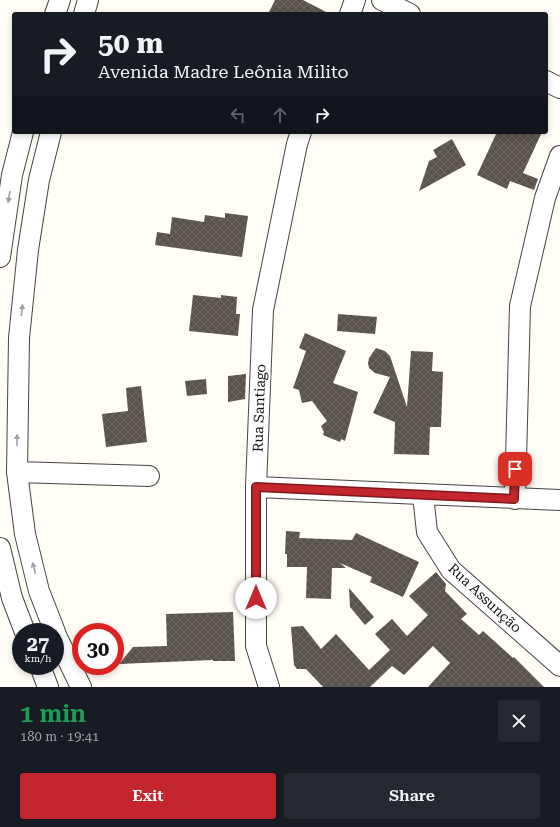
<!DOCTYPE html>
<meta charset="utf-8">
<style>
body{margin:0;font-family:"Roboto Serif",serif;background:#242831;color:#f1f3f6;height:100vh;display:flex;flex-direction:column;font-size:15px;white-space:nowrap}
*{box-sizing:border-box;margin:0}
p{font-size:13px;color:#9ea1a6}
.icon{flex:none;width:22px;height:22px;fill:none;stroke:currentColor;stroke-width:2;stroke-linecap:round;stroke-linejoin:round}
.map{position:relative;height:687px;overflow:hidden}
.drawer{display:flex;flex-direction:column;background:#171b24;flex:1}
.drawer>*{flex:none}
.guide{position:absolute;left:12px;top:12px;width:536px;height:122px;border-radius:4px;box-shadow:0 2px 6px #0003;background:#171b24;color:#f1f3f6;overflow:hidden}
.speed{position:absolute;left:12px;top:623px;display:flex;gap:8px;font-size:20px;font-weight:700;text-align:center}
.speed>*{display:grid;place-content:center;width:52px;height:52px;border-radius:50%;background:#171b24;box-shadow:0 2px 6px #0003;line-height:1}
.speed small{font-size:10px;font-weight:400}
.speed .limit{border:6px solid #d22;background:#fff;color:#111}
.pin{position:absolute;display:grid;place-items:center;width:34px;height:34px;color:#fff;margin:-17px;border-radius:8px;box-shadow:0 2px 6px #0006}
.me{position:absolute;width:44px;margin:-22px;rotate:0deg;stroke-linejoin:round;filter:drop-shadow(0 0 3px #0008)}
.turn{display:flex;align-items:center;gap:14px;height:84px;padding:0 20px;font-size:18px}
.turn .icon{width:52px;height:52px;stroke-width:2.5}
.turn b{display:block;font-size:28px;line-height:34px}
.lanes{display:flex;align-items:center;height:38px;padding:0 20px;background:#0003;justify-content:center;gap:20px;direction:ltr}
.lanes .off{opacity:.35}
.round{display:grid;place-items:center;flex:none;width:42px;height:42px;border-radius:4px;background:#242831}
.summary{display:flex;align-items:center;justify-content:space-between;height:68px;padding:0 20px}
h1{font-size:24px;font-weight:600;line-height:30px;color:#1e9e55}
.primary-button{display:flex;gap:8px;margin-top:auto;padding:8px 20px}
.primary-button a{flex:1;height:46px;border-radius:4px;background:#c4262e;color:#fff;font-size:16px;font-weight:600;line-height:46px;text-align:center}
.primary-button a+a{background:#242831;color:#f1f3f6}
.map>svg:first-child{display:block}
.building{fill:url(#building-cross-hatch)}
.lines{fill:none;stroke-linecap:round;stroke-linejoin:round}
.minor-casing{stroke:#444;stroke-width:22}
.minor{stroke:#fff;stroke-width:20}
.oneway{fill:#a0a0a0}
.route-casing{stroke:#7f191e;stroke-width:10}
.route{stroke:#c4262e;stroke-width:7}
.labels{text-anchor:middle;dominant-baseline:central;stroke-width:4;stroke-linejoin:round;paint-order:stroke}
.street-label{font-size:14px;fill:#111;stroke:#fff}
</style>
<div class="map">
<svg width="560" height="687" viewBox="0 0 560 687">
<defs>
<pattern id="building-cross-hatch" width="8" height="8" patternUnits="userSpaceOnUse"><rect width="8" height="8" fill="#5a524d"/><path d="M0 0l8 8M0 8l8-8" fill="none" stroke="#6d6662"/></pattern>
</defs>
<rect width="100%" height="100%" fill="#fffdf5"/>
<path class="building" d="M275 0H303L330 14H268Z
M497 132H542L523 173 538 179 534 190 510 181 507 189 477 175Z
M452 139 466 165 419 191 429 161 437 157 433 150Z
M225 213 248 216 242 257 155 245 157 232 170 234 172 217 204 222 205 215 225 218Z
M193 295 221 298V295L237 297 236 314H240L238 336 189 331Z
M338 314 377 317 375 334 337 331Z
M305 333 346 351 333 383 358 392 345 441 341 439 340 442 323 435 324 432 321 426 327 421 312 401 302 403 299 390 293 388 306 351 299 348Z
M376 348 385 351 390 356 407 407 411 351 433 352 432 371 443 372 441 427H430L429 455 394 454 395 422 373 413 390 377 375 373 369 368 368 363 369 358Z
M246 374 245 399 228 402V376Z
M206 379 207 394 187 396 185 381Z
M141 386 147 442 106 447 102 414 128 411 126 388Z
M286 531 300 532 299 538 352 540 356 533 419 562 403 597 370 582 372 577 340 563 346 568H332L331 599 306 598 307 567H287V554H285Z
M436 572 446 584 445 591 467 614 461 619 479 635 483 631 513 658 514 657 544 687H428L450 663 433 646 404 675 392 666 370 687H323L306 669H297L294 665 291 627 303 626 321 649 336 634 369 670 390 650 375 634 392 619 407 636 428 615 409 596Z
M349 588 374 617 365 625 350 607Z
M233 612 235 661H213V660L119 664 133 647 167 646 166 614Z"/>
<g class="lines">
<g class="minor-casing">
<path id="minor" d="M382 0 410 14
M55 14 60 0
M84 14 88 0
M350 14 355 0
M546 81 560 88
M51 132 39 180 28 250 19 338 17 472 25 534 39 591 55 632
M0 257 12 175 23 132
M17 472 149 476
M256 487 560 500
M423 495 427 532 451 570 560 666
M515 499 520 306 545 198 560 156
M0 548 12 598 25 632
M55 633 81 687
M40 666 48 687
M269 687 256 646V487L263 310 297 144 301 132"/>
</g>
<use href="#minor" class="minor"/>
</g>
<defs><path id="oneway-solid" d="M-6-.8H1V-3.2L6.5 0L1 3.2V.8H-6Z"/></defs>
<g class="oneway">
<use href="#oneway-solid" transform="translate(9 197) rotate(99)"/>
<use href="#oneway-solid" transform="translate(22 310) rotate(-85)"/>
<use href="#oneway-solid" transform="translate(17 440) rotate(-89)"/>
<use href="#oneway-solid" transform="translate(34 568) rotate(-104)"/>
</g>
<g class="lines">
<g class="route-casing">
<path id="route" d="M256 598V487L514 499 515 469"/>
</g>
<use href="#route" class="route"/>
</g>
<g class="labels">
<g class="street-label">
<text transform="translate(259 408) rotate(-88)">Rua Santiago</text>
<text transform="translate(485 598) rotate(43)">Rua Assunção</text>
</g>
</g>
</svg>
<div class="speed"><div>27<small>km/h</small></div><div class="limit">30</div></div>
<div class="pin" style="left:515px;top:469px;background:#d93025"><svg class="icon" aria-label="arrive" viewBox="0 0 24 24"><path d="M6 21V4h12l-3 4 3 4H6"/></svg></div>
<svg class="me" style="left:256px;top:598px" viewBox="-20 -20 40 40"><circle r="19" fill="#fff"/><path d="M0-13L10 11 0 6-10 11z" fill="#c4262e"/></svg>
<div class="guide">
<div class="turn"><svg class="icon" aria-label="right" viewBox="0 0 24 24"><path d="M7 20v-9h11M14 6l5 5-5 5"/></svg><div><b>50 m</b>Avenida Madre Leônia Milito</div></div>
<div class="lanes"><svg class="icon off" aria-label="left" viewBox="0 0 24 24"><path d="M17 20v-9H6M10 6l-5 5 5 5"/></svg><svg class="icon off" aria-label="ahead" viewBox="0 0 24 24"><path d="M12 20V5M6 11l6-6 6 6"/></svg><svg class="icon" aria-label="right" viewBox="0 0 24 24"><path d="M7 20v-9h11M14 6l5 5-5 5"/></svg></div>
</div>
</div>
<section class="drawer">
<div class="summary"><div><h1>1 min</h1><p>180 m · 19:41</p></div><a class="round"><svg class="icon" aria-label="close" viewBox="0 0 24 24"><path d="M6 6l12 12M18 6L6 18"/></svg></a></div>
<div class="primary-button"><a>Exit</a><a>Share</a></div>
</section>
